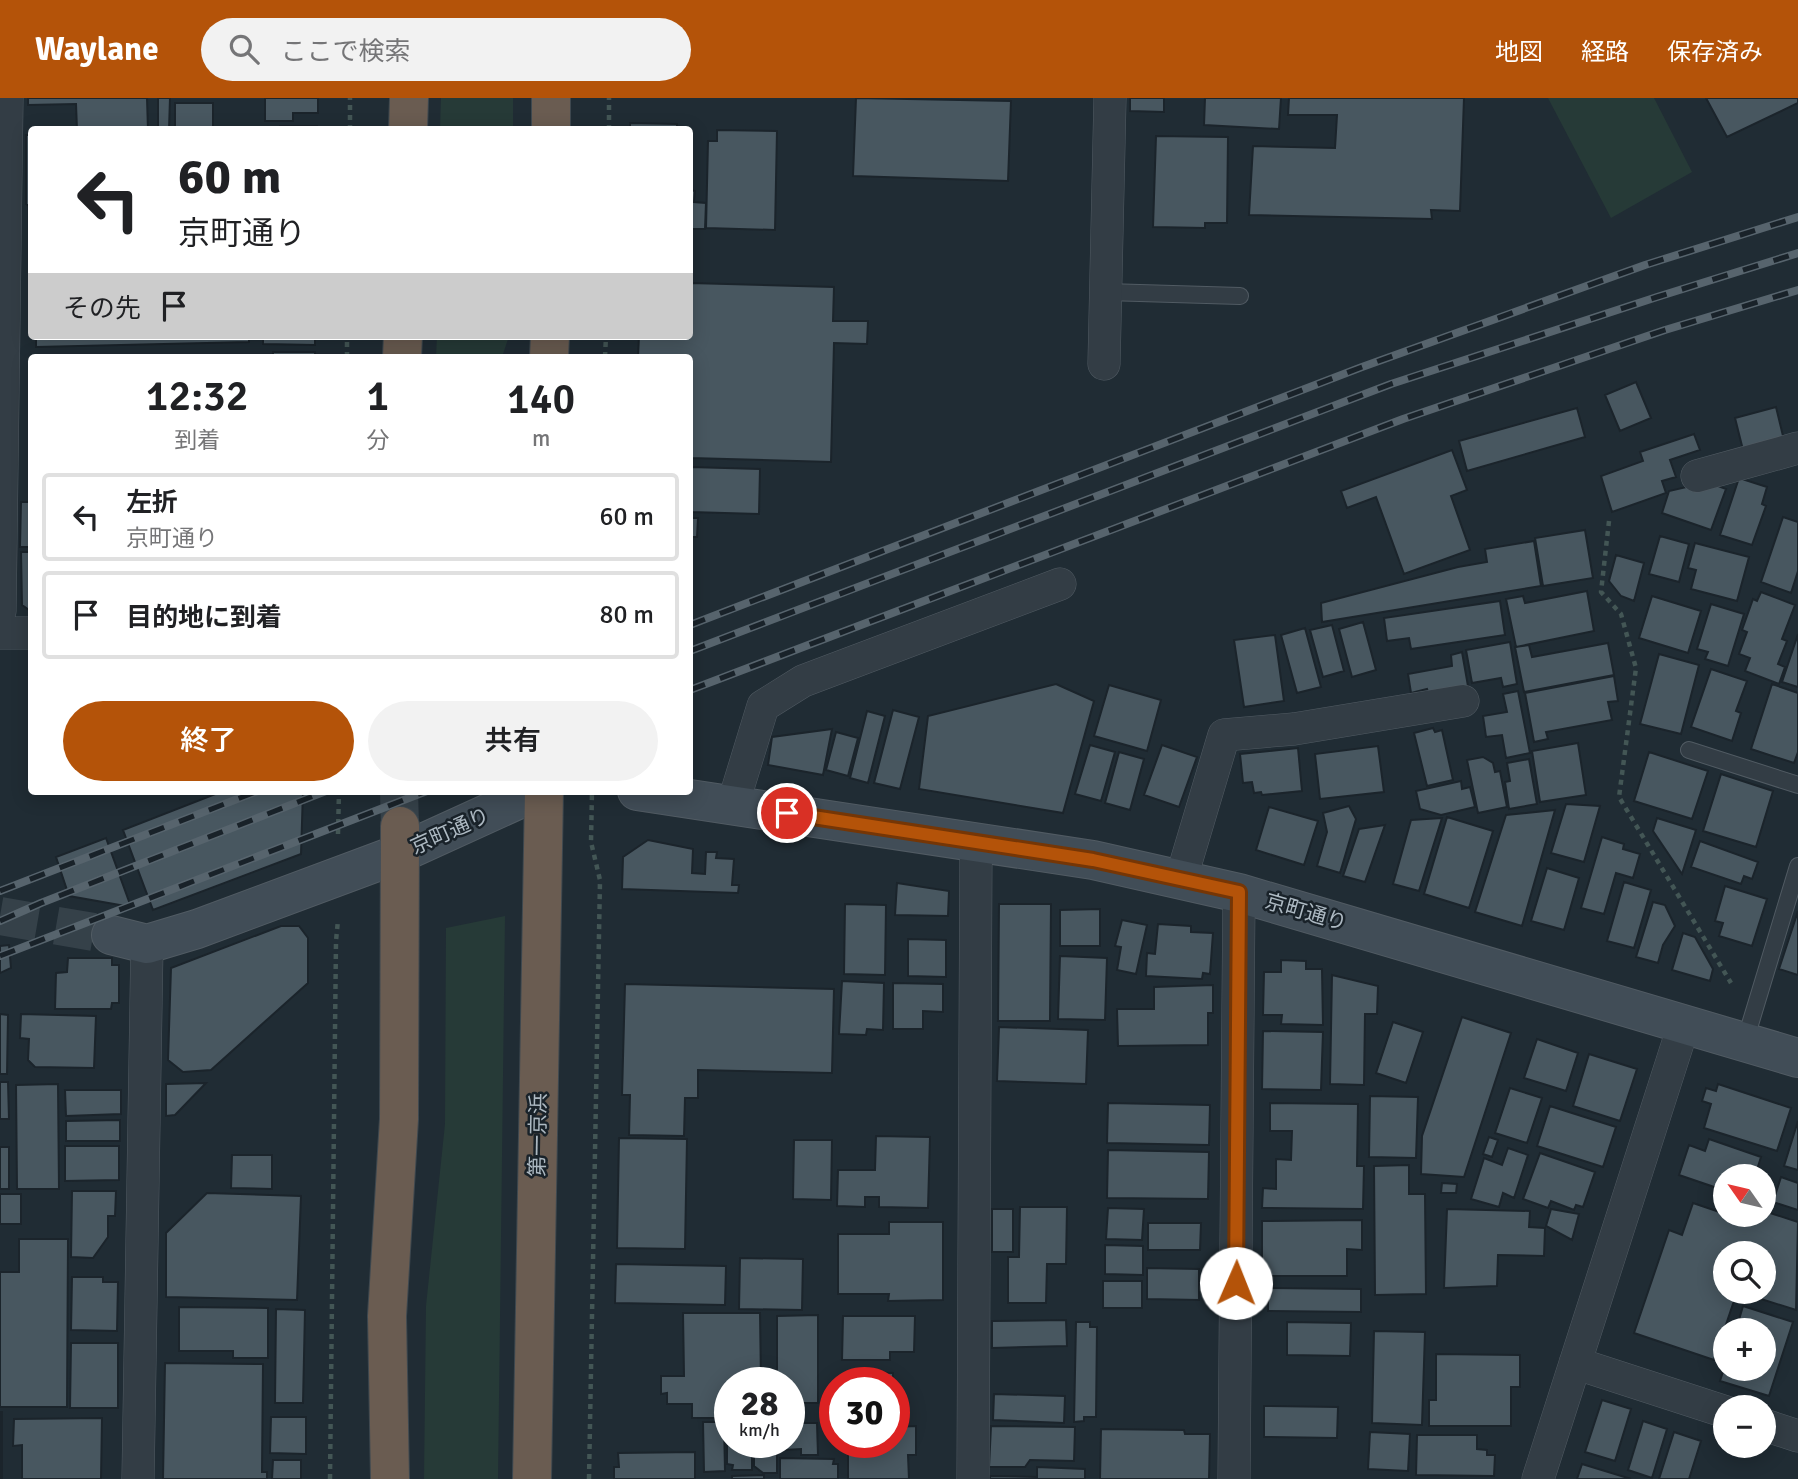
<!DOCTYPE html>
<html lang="ja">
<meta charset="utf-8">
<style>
body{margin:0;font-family:Signika,"Noto Sans JP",sans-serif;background:#f2f2f2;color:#202124;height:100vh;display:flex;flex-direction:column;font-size:26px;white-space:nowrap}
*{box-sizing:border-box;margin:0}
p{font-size:23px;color:#757577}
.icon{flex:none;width:38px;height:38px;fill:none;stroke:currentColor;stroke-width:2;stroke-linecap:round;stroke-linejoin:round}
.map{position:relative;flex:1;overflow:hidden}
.panel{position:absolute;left:28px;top:256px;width:665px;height:441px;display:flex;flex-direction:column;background:#fff;border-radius:7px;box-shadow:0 4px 18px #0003}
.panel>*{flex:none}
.guide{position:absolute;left:28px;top:28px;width:665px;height:214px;border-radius:7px;box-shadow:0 4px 18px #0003;background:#fff;color:#202124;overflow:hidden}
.needle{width:46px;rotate:304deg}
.controls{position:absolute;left:1713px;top:1066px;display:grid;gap:14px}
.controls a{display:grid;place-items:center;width:63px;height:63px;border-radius:50%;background:#fff;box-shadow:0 4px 18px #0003;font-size:35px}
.speed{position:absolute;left:714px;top:1269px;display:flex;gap:14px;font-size:35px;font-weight:700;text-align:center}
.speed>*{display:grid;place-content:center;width:91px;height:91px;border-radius:50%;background:#fff;box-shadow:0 4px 18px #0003;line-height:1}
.speed small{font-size:18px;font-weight:400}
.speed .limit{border:10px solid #d22;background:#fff;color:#111}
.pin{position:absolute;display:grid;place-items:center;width:60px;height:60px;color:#fff;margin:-30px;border:4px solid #fff;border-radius:50%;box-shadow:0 2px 7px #0007}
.me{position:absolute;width:77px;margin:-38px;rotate:1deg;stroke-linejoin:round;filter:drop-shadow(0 0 5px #0008)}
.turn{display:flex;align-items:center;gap:24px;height:147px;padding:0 35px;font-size:32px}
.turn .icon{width:91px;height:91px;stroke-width:2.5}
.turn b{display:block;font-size:49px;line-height:60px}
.then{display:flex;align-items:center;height:66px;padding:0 35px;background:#0003;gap:14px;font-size:26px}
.eta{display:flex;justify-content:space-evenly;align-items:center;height:119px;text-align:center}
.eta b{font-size:42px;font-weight:600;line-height:49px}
.button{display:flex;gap:14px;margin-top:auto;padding:14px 35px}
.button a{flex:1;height:80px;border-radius:42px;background:#b45309;color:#fff;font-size:28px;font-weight:600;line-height:80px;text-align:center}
.button a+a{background:#f2f2f2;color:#202124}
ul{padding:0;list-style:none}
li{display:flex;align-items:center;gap:21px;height:88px;margin:0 14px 10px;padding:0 21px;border:4px solid #e0e0e0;border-radius:7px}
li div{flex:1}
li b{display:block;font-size:26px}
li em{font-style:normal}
header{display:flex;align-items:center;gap:42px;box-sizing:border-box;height:98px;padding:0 35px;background:#b45309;color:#fff}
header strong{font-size:33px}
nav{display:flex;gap:38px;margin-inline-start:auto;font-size:24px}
.search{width:490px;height:63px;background:#f2f2f2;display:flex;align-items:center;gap:18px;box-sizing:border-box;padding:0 24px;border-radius:38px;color:#757577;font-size:26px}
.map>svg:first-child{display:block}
.green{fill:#263a37}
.building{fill:#485760;stroke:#1b242b;stroke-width:2}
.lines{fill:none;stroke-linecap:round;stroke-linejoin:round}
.secondary-tunnel{stroke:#354149;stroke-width:38;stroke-dasharray:38 19;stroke-linecap:butt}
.highway-tunnel{stroke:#354149;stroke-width:38;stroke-dasharray:38 19;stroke-linecap:butt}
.lane-casing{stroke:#515b63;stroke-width:18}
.street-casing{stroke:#515b63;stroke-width:33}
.secondary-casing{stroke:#515b63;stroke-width:40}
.highway-casing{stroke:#3e484f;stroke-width:40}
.path{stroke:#435655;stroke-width:4.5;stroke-dasharray:5 5;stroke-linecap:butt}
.lane{stroke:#333d45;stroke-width:16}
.street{stroke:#333d45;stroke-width:32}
.secondary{stroke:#414d57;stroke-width:38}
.highway{stroke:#6a5c51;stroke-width:38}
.rail-casing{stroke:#57646d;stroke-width:8}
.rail{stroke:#192229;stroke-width:5;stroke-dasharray:16;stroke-linecap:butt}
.route-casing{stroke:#753606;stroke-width:18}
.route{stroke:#b45309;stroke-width:12}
.labels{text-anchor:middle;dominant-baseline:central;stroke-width:5;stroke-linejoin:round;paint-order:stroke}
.street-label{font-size:21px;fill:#adb9c2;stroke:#192229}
</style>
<header>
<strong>Waylane</strong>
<div class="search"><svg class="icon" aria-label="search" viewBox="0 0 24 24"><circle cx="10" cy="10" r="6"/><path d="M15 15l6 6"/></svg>ここで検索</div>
<nav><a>地図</a><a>経路</a><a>保存済み</a></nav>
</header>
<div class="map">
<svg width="1798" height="1381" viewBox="0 0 1798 1381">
<rect width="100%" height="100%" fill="#202c34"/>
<path class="green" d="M441 0H513V31H440Z
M1548 0H1654L1692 74 1611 120Z
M437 238H509L502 259H436Z
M505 818 498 1381H424L426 1208 445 1026 446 830Z"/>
<path class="building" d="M28 0H147L148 32H77L76 6 28 7Z
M158 0H170L169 32H158Z
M265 0H318V15H293V23H265Z
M856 0 1011 3 1008 83 853 78Z
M1130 0H1164V14L1130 13Z
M1205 0H1281L1279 31 1204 27Z
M1289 0H1464L1460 113 1431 112 1432 121 1249 117 1253 48 1335 50 1337 17H1288Z
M1706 0H1798V5L1727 39Z
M175 5H213V32H175Z
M630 25 677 26V32H630Z
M280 28H317V32H280Z
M717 32 777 33 775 132 706 130 708 43H717Z
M26 37H32V110L26 106Z
M1156 38 1228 39 1227 125H1205V130L1153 129Z
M690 92 695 93 694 104 706 105 705 131H690Z
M690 185 834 189 833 223H868L867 246 834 245 831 364 690 360V259H638L639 238H690Z
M36 238H249V244L36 249Z
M263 238H315V247L263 246Z
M273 254H315V259H273Z
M1636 284 1651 320 1620 333 1605 297Z
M1776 309 1784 342 1743 352 1735 320Z
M1577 310 1585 339 1467 373 1459 343Z
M1694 336 1700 352 1670 362 1676 379 1662 383 1666 395 1612 414 1601 378 1643 363 1640 354Z
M1452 352 1467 392 1451 398 1470 452 1404 476 1376 399 1347 410 1341 393Z
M690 369 760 371 759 416 690 414Z
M1739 380 1767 389 1762 406 1766 408 1752 447 1720 437Z
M1708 384 1726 391 1711 432 1662 415 1669 393Z
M21 404H32V449H20Z
M1783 419 1798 424V473L1791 495 1761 484Z
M690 420H698L697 439H690Z
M1585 432 1593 480 1543 488 1535 440Z
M1660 438 1689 446 1679 484 1649 476Z
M1534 443 1541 488 1322 524 1321 505 1458 469 1487 464 1485 451Z
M1695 445 1749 459 1737 503 1691 491 1696 472 1688 470Z
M21 454H32V514L22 507Z
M1616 457 1644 465 1634 503 1621 498 1609 483Z
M1587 493 1594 533 1516 549 1506 501 1523 498 1525 505Z
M1761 494 1795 507 1782 541 1787 543 1778 566 1785 569 1779 586 1745 573 1750 560 1739 556 1747 534 1742 532 1753 501 1757 503Z
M1652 498 1701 513 1688 555 1639 540Z
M1500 503 1505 537 1411 551 1409 540 1387 543 1384 520Z
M1711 506 1744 516 1728 568 1705 561 1708 554 1697 551Z
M1363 524 1376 572 1352 579 1339 531Z
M1332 527 1344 573 1323 579 1310 532Z
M1305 530 1321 589 1297 595 1281 537Z
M1798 536V589L1782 584Z
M1275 537 1284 603 1244 609 1234 542Z
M1510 544 1517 586 1503 589 1501 580 1472 585 1466 552Z
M1608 545 1614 577 1524 594 1515 549 1529 547 1532 559Z
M1462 554 1468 588 1429 597 1427 591 1411 595 1408 576 1452 568 1451 557Z
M1659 556 1699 567 1681 636 1640 626Z
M1711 571 1747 583 1736 613 1741 615 1732 643 1691 629Z
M1614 578 1618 603 1608 604 1612 622 1546 634 1548 641 1534 644 1525 595Z
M1056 586 1094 603 1063 715 919 691 928 618Z
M1772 586 1798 595V654L1794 665 1751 651Z
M1109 587 1161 602 1147 653 1094 638Z
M1518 593 1530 655 1506 660 1502 637 1486 639 1483 618 1507 614 1503 596Z
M893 612 919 619 900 691 874 685Z
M867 613 885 618 868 685 850 680Z
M1433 630 1435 634 1442 632 1453 682 1427 688 1414 635Z
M832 631 823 677 768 667 772 639Z
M836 634 858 640 848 678 826 672Z
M1578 645 1586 697 1540 704 1532 653Z
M1090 647 1115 654 1101 703 1075 696Z
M1162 647 1197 659 1179 709 1144 697Z
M1378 648 1384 694 1320 701 1315 656Z
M1298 650 1302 693 1262 697 1261 694 1254 695 1252 684 1243 685 1240 656Z
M1119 654 1144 661 1130 712 1105 705Z
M1649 654 1708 673 1692 721 1634 703Z
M1483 659 1493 665 1495 674 1500 673 1507 709 1478 715 1467 662Z
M1529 661 1537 706 1509 711 1505 684 1510 683 1507 665Z
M1721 676 1773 693 1756 749 1703 733Z
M1461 683 1462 691 1470 689 1475 709 1441 717 1420 711 1416 693Z
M223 693H303L301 756 153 812 123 732Z
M1566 706 1600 708 1584 764 1551 755Z
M1349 708 1356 721 1340 775 1317 768 1327 734 1323 715Z
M1269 709 1318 723 1304 767 1256 752Z
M1555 712 1522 828 1475 814 1506 717Z
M1447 719 1493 733 1469 810 1424 796Z
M1442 720 1419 793 1393 786 1411 722Z
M1657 720 1696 732 1682 776 1653 733Z
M1385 727 1365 784 1343 778 1359 731Z
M1602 739 1624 746 1623 751 1640 756 1633 780 1616 775 1604 816 1581 810Z
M106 740 131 809 69 798 56 759Z
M648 742 693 751 692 775 705 776 706 754H717L716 760 734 761 732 787H739L738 795 622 791 623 759Z
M1700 743 1758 764 1752 781 1744 778 1741 786 1691 769Z
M1547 770 1579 780 1564 832 1531 823Z
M1624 784 1651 792 1634 850 1607 843Z
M897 785 949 793 948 818 895 817Z
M1725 788 1767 801 1752 848 1719 838 1723 825 1715 823Z
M1653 804 1665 807 1675 828 1663 847 1658 865 1636 859Z
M845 806 886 807 885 877 844 876Z
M999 806H1051L1050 923H998Z
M1100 811V848H1060V812Z
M1798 813V877L1779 871Z
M1122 822 1147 827 1136 876 1117 872 1121 849 1115 848Z
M1158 826 1191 828V834L1213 835 1210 876 1203 875 1202 881 1146 878 1147 855 1155 856Z
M281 828H299L308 840V885L211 972 183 974 168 962 171 870Z
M1683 835 1695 839 1713 871 1710 883 1672 872Z
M908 841 946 842V879L908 878Z
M9 847 11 870 0 875V848Z
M1060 858 1107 860 1105 922 1058 921Z
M68 860H112V867H119V905H112L111 911H55L56 875 67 874Z
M1281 862 1306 863V871H1322L1323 927 1281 926 1282 917H1263L1264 874H1281Z
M1332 877 1378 888 1377 916H1365L1364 987 1330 986Z
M842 883 884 885 883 932 867 931 866 937 839 936Z
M893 885 943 886V914L923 913V931H893Z
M625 886 834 891 832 975 698 972V1000H685L684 1038 629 1037 630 997H622Z
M1213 887V915H1208V947L1118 948 1117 911H1154V889Z
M0 916 8 917 7 976H0Z
M21 916 96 918 94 970 35 969 28 962 29 941 20 940Z
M1462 919 1511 935 1464 1079 1421 1076 1422 1038Z
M1393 924 1423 934 1406 985 1376 975Z
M999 929 1088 932 1086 986 997 983Z
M1263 933 1323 934 1321 992 1262 991Z
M1537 941 1578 955 1566 993 1524 980Z
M1589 956 1637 971 1620 1023 1573 1008Z
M0 984H8L9 1021H0Z
M206 985 175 1017 166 1018V986Z
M58 986 59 1091H17L16 987Z
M1718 986 1791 1010 1777 1053 1704 1030 1711 1006 1702 1003 1706 990 1716 993Z
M1510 990 1542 1000 1527 1045 1495 1035Z
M65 992H121V1016L66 1018Z
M1370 998 1418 999 1416 1060 1369 1059Z
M1108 1005 1210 1007 1209 1047 1107 1045Z
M1270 1005 1358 1006 1357 1068H1364L1363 1111 1262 1110 1263 1090 1276 1091V1061L1291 1062 1292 1033H1270Z
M1550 1008 1616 1029 1603 1069 1537 1048Z
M120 1022V1043H66V1023Z
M1798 1023V1072L1784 1068Z
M876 1038 930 1039 928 1110 879 1109V1099H865V1109L837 1108 838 1072H875Z
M1489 1039 1498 1042 1492 1059 1483 1056Z
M619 1040 687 1041 685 1151 617 1150Z
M1709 1041 1761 1059 1755 1078H1726V1093L1679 1077 1689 1047 1705 1053Z
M794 1042H832L831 1102 793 1101Z
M65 1048H119V1082L65 1083Z
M0 1049H9V1091H0Z
M1508 1050 1528 1057 1514 1100 1503 1095 1499 1109 1471 1101 1484 1060 1502 1067Z
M1108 1052 1209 1054 1208 1101 1107 1100Z
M1540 1055 1595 1074 1583 1109 1576 1107 1574 1112 1551 1103 1548 1110 1523 1101Z
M232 1057H272V1091L231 1090Z
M1409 1067V1096H1425L1426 1196 1375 1197 1374 1068Z
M1781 1079 1798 1085V1112L1773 1104Z
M1442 1085 1457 1086 1456 1095H1441Z
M72 1093H116L115 1118H108V1139L93 1160 71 1159Z
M207 1095 301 1098 297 1202 166 1199V1135Z
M0 1096H21V1126H0Z
M1693 1105 1743 1122 1745 1116H1764V1113L1798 1124 1796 1212 1739 1194H1764V1155H1726V1194H1737L1714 1262 1634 1235 1669 1132 1682 1137Z
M1020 1109H1067L1066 1166H1047L1046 1205H1008V1159H1019Z
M1108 1110 1144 1111 1142 1142 1106 1141Z
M992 1111H1013V1154H992Z
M1447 1111 1530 1113 1529 1129 1545 1130 1544 1158 1498 1157 1497 1188 1444 1190Z
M1551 1111 1579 1116 1572 1142 1546 1128Z
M1362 1122V1152L1347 1151V1178H1262V1123Z
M889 1124H943V1202L888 1203 889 1196H838V1136H889Z
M1148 1125H1201L1200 1152H1148Z
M19 1141H68L67 1309H0V1174H19Z
M1105 1147 1143 1148V1177L1105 1176Z
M740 1160 803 1161 802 1212 739 1211Z
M616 1166 726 1168 725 1207 615 1205Z
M1147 1170 1199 1171V1202L1147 1201Z
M72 1179H103V1184H118L117 1233 71 1232Z
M1103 1183H1142V1210H1103Z
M1268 1190 1361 1191V1214L1268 1213Z
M1743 1208 1793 1224 1769 1298 1720 1283 1726 1264V1270H1764V1232H1736Z
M179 1209 268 1210V1260H233V1253H179Z
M276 1211 305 1212 303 1305H275Z
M683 1215H760L761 1284H730V1320H692V1306H667V1295L661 1296V1278H684Z
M818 1217V1305H789V1284H777V1218Z
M843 1218H915L914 1254H890V1262H842Z
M1066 1222 1067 1248 992 1250V1223Z
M1076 1224H1090V1229H1097L1096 1319H1084V1323L1074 1324Z
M1287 1224 1351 1225 1350 1258 1287 1257Z
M1374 1233 1425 1234 1422 1327 1372 1325Z
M71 1245H118V1310H70Z
M1436 1256 1520 1257V1289H1511V1328H1429V1302H1436Z
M165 1265 263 1266 262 1374H267V1381H163Z
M846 1274 893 1275V1284H846Z
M994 1296 1065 1298 1064 1325 993 1322Z
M1602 1302 1631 1311 1615 1363 1585 1354Z
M1264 1308 1338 1309 1337 1340 1264 1339Z
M0 1314H2V1381H0Z
M271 1319H306V1356L270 1355Z
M102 1320 101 1381H22V1347L13 1348 14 1321Z
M727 1323H730V1344H752V1372H732L733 1367 727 1366Z
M1643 1323 1667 1331 1652 1380 1628 1372Z
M703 1324H724L725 1373 704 1374Z
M789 1325H817L818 1357H801V1351L784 1352V1344H789Z
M916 1328V1357H908L909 1381H848V1344H894V1329Z
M991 1328 1075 1329 1074 1363 1030 1362 1025 1369H989Z
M1101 1331 1184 1332 1185 1336H1210L1209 1381H1100Z
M1370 1334 1410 1336 1408 1373 1368 1371Z
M1674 1334 1701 1343 1689 1381H1659Z
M1417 1337H1477V1351L1487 1352V1357H1495L1494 1378 1416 1377Z
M754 1344H777V1375H763L754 1368Z
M695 1354V1381H614V1369H619L618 1355Z
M780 1360 834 1361 833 1366H838V1381H780Z
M273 1362H301V1381H272Z
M1582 1366 1631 1381H1577Z
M1037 1369 1085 1371V1381H990V1378L1037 1379Z
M764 1377V1381H732V1378Z"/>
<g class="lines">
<path class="secondary-tunnel" d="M0 818 111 837"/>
<path class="highway-tunnel" d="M399 693 400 728"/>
<g class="lane-casing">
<path id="lane" d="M1106 194 1240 198
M1689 652 1798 687
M1745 943 1798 768"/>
</g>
<g class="street-casing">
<path id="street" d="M1104 266 1110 0
M1697 378 1798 350
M0 513 7 0
M0 535H32
M733 706 763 608 803 583 1060 486
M1181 781 1224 637 1294 631 1463 603
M1575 1265 1726 1314
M1764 1327 1798 1338
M138 1381 147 846
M973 1381 976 745
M1234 1381 1239 795
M1538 1381 1684 926"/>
</g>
<g class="secondary-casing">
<path id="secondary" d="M637 693 1093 762 1239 795 1798 960
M111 837 147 846 197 831 401 755 537 693"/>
</g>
<g class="highway-casing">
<path id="highway" d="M408 32 409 0
M551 32V0
M402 259 403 238
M549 259 550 238
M390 1381 387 1218 399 1021 400 728
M532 1381 544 693"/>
</g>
<path class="path" d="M350 32V0
M609 32V0
M347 259V238
M605 259 606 238
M1609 423 1601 494 1621 516 1636 570 1619 699 1731 885
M338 736 339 693
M330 1381 336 843 338 822
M589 1381 600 782 591 744 592 693"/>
<use href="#lane" class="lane"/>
<use href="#street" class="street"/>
<use href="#secondary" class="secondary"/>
<use href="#highway" class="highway"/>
<g class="rail-casing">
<path id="rail" d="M690 527 1362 269 1645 167 1798 119
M690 553 1391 286 1657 199 1798 155
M690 592 1403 321 1665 232 1798 192
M0 793 258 693
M0 823 41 805 326 693
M0 858 427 693"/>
</g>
<use href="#rail" class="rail"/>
</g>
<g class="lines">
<g class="route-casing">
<path id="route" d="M787 715 1093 762 1239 794 1236 1185"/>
</g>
<use href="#route" class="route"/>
</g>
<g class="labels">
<g class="street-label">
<text transform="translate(450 733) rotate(-24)">京町通り</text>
<text transform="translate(1306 814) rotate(16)">京町通り</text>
<text transform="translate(538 1037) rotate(-89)">第一京浜</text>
</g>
</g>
</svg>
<div class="controls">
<a><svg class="needle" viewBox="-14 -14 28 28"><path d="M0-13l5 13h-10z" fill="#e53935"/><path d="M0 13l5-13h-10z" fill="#757577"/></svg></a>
<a><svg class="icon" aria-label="search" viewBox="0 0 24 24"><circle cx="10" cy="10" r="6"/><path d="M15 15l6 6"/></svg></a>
<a>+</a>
<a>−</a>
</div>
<div class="speed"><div>28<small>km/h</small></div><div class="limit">30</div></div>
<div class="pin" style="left:787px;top:715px;background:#d93025"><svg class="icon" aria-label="arrive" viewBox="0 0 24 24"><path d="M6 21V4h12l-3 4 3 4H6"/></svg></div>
<svg class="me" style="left:1236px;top:1185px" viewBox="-20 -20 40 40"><circle r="19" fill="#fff"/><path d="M0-13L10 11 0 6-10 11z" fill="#b45309"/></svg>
<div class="guide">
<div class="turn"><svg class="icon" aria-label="left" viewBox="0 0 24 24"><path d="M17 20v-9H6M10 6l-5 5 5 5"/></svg><div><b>60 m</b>京町通り</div></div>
<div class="then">その先<svg class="icon" aria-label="arrive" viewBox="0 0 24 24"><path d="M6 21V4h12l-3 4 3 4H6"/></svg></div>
</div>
<section class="panel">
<div class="eta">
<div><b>12:32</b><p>到着</p></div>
<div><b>1</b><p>分</p></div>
<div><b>140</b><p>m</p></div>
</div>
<ul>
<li><svg class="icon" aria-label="left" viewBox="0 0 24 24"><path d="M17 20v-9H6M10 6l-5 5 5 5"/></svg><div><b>左折</b><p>京町通り</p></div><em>60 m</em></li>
<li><svg class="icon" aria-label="arrive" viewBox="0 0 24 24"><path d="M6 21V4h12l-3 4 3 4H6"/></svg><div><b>目的地に到着</b></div><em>80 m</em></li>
</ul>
<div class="button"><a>終了</a><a>共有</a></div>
</section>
</div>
